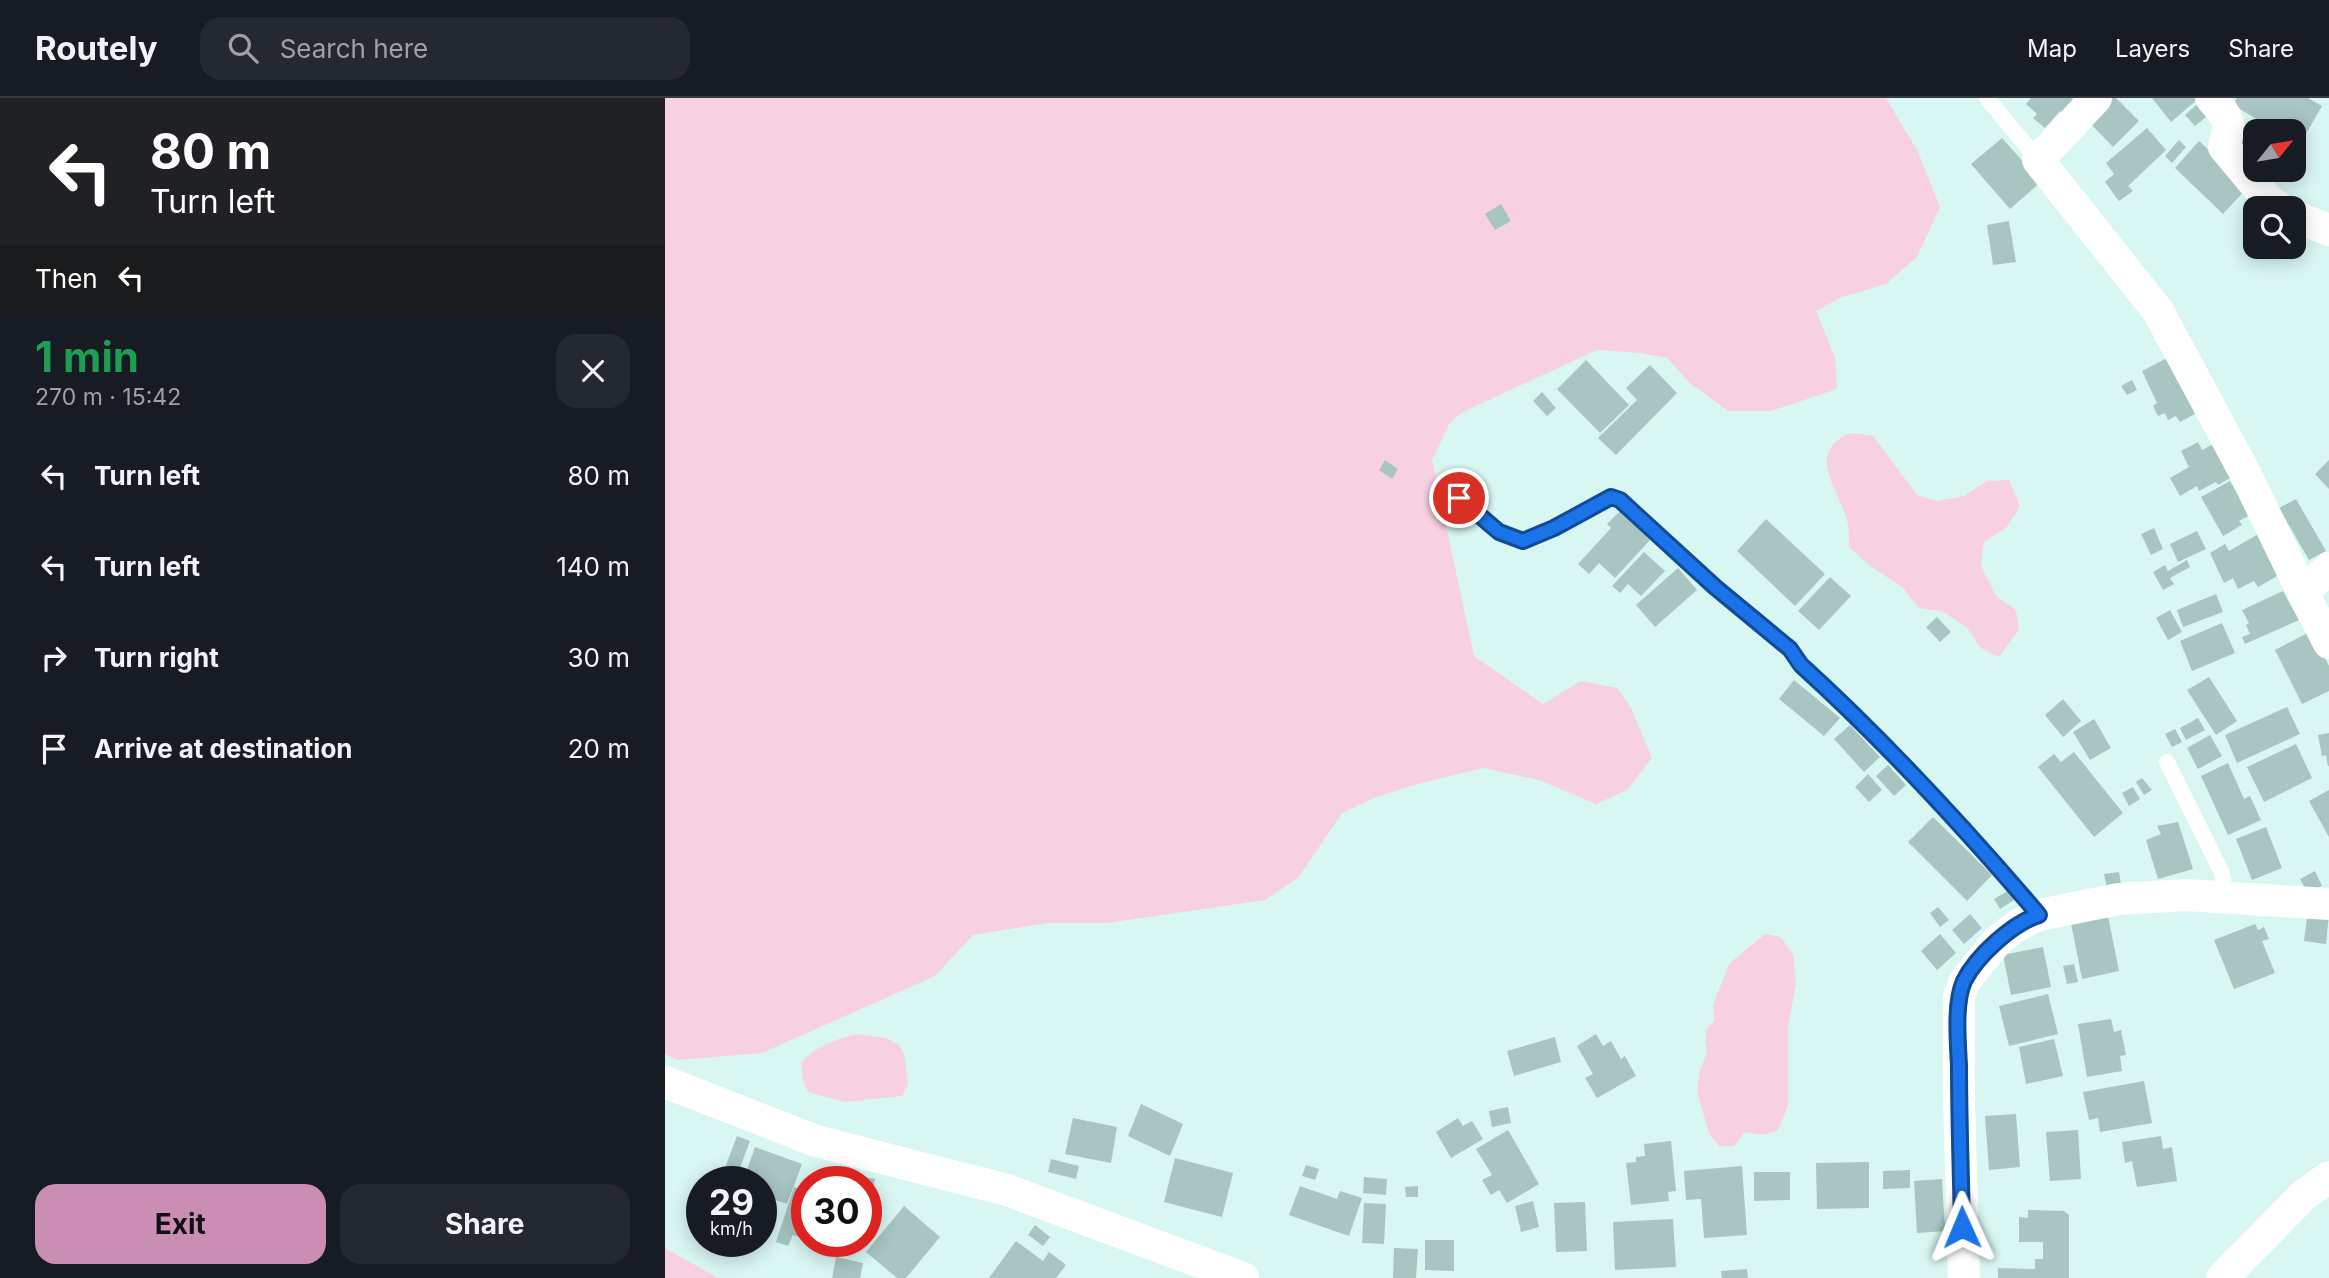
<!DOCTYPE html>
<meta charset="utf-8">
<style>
body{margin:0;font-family:Inter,sans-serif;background:#242831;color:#f1f3f6;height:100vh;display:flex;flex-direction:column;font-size:26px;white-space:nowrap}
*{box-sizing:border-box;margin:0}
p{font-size:23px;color:#9ea1a6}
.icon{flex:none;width:38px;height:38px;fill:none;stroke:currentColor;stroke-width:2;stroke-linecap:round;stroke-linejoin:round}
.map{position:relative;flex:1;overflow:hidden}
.side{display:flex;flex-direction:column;background:#171b24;width:665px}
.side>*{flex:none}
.guide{background:#202124;color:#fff;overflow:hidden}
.needle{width:46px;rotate:60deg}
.controls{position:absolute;left:1578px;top:21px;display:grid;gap:14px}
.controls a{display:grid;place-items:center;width:63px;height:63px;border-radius:14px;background:#171b24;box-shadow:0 4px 18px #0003;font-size:35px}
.speed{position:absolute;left:21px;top:1068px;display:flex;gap:14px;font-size:35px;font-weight:700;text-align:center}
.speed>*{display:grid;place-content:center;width:91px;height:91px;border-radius:50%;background:#171b24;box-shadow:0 4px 18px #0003;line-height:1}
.speed small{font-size:18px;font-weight:400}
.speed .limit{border:10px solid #d22;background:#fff;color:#111}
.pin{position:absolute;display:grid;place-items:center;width:60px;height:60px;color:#fff;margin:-30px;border:4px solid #fff;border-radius:50%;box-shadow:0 2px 7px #0007}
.me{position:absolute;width:77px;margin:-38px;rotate:359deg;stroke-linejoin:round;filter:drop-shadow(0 0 5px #0008)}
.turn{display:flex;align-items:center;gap:24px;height:147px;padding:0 35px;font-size:32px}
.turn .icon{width:91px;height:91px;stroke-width:2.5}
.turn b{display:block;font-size:49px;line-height:60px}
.then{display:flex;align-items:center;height:66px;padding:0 35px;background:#0003;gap:14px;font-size:26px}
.round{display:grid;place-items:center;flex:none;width:74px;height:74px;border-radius:21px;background:#242831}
.overview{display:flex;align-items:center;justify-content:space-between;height:119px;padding:0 35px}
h1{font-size:42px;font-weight:700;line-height:52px;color:#1e9e55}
.action{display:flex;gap:14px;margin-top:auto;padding:14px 35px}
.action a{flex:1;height:80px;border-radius:21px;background:#ca8eb5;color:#111;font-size:28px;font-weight:700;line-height:80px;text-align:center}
.action a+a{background:#242831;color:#f1f3f6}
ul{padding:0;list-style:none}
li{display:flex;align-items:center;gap:21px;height:91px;padding:0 35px}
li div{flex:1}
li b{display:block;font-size:26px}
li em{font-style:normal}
header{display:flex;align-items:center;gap:42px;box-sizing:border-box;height:98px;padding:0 35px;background:#171b24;border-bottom:2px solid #363941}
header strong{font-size:33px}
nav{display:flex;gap:38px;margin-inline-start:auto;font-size:24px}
.search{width:490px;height:63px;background:#242831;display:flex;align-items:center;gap:18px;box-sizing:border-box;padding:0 24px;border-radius:21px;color:#9ea1a6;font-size:26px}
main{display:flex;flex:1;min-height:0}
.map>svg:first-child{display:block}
.green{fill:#f7d1e2}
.building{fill:#a8c5c1}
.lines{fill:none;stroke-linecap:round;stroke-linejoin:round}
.lane{stroke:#fff;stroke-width:16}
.street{stroke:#fff;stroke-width:32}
.route-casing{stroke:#114b97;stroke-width:18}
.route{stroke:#1a73e8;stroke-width:12}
</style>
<header>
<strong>Routely</strong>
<div class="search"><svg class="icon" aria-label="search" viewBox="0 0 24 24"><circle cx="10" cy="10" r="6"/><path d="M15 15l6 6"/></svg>Search here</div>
<nav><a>Map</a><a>Layers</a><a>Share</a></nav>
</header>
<main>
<section class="side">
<div class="guide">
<div class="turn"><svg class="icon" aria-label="left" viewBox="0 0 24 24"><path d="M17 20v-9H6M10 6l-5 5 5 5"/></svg><div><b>80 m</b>Turn left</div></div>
<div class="then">Then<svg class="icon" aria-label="left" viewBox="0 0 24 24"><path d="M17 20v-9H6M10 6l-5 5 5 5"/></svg></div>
</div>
<div class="overview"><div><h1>1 min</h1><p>270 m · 15:42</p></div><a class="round"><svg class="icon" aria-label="close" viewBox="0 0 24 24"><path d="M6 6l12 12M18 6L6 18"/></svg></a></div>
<ul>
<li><svg class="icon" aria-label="left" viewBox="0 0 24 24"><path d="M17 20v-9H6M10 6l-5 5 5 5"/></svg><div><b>Turn left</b></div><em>80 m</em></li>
<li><svg class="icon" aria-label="left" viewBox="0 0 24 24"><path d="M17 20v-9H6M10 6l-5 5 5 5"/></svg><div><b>Turn left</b></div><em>140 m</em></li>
<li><svg class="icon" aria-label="right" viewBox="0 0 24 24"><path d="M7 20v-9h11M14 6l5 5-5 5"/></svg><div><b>Turn right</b></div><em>30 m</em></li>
<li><svg class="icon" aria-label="arrive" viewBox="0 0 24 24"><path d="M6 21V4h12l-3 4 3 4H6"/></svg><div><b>Arrive at destination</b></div><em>20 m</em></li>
</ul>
<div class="action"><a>Exit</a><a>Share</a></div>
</section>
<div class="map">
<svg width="1664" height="1180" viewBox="0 0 1664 1180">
<rect width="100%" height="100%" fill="#d8f6f2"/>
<path class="green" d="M0 0H1221L1253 54 1275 109 1252 159 1221 186 1177 199 1151 213 1170 260 1172 291 1106 313H1063L1025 285 1002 260 976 255 932 252 798 314 785 324 767 362 809 558 878 606 916 583 952 590 966 610 987 660 962 692 931 706 874 682 818 670 756 685 711 699 677 715 633 780 600 802 442 825H383L308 837 270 878 97 955 12 962 0 956Z
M1185 335 1208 338 1252 397 1272 403 1299 398 1322 383 1344 382 1355 408 1342 429 1319 444 1316 468 1332 499 1351 512 1354 531 1334 559 1316 550 1302 530 1277 513 1254 510 1237 489 1208 470 1184 449C1184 441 1184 433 1183 426 1176 393 1138 356 1185 335Z
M1100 836 1116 839 1128 857 1131 886 1123 929V1008L1113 1032 1099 1037 1080 1034 1069 1048H1054L1044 1035 1032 994 1035 972 1042 954 1040 944 1042 931 1049 923 1048 906 1065 865Z
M192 936 221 940 234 947 239 956 243 986 237 998 180 1004 143 994 138 983 136 965C150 948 172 941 192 936Z
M0 1150 53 1180H0Z"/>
<path class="building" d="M1366 0H1406L1410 3 1398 16 1395 13 1380 30 1368 20 1372 16 1361 6Z
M1445 0H1451L1474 23 1448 49 1422 22Z
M1487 0H1534L1506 24Z
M1572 0H1643L1657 8 1635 46 1629 43V33H1612L1568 7Z
M1538 1 1548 13 1530 28 1520 17Z
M1482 30 1501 52 1463 88 1468 93 1454 103 1440 84 1449 76 1441 65Z
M1589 30 1591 32V71L1571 42Z
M1337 40 1376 84 1345 111 1306 66Z
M1514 42 1521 49 1507 65 1500 58Z
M1534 43 1583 89 1558 116 1510 70Z
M836 106 846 123 830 132 820 116Z
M1344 123 1351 164 1328 167 1322 127Z
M1506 258 1535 313 1515 324 1511 318 1503 322 1500 315 1493 318 1488 308 1492 305 1477 273Z
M921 262 964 307 935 335 892 291Z
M985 267 1012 295 951 357 933 340 972 302 961 290Z
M1467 282 1472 292 1462 297 1456 288Z
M877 294 891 310 882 318 868 303Z
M1533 344 1537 352 1550 345 1569 378 1553 387 1551 384 1534 393 1532 388 1515 398 1505 380 1524 369 1516 353Z
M720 362 733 371 727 381 714 372Z
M1664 362V391L1650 376Z
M1565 383 1585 417 1574 423 1577 427 1558 438 1536 399Z
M1631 401 1661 453 1644 462 1614 410Z
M955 413 985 442 950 480 934 465 924 476 913 466 946 430 942 426Z
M1101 421 1160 476 1130 508 1072 453Z
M1489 430 1498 451 1486 457 1476 436Z
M1532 433 1541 451 1513 464 1505 446Z
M1597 434 1619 474 1593 489 1589 483 1573 491 1568 480 1559 485 1545 455 1560 446 1564 453Z
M979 454 1000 473 976 498 963 486 955 495 947 488Z
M1522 462 1525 469 1505 480 1509 486 1498 492 1488 474 1500 467 1503 473Z
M1013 470 1032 492 990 529 971 507Z
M1165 479 1186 498 1154 532 1133 513Z
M1618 493 1634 522 1580 546 1577 539 1585 536 1581 527 1584 525 1577 512Z
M1551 496 1558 514 1518 529 1512 512Z
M1505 512 1517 534 1503 542 1491 520Z
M1272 519 1286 534 1275 544 1261 529Z
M1557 525 1570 555 1527 573 1515 543Z
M1646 533 1664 568V593L1637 606 1610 552Z
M1544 579 1572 623 1551 637 1522 592Z
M1129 582 1175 620 1159 638 1114 601Z
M1398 601 1416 623 1398 639 1380 617Z
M1622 609 1635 636 1572 665 1560 637Z
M1533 620 1540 632 1521 642 1515 630Z
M1429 621 1446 650 1425 662 1408 634Z
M1185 627 1215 659 1199 674 1169 641Z
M1510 631 1517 644 1507 649 1500 636Z
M1664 635V668H1663L1661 657 1657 658 1653 637Z
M1545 637 1557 658 1533 671 1522 650Z
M1631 646 1647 680 1599 704 1582 669Z
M1409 654 1458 715 1429 739 1373 669 1389 656 1396 664Z
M1563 665 1579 701 1585 698 1596 722 1563 737 1536 678Z
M1223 667 1241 687 1229 698 1211 678Z
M1203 676 1217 692 1204 704 1190 689Z
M1477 680 1487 692 1479 697 1471 684Z
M1468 689 1475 701 1464 708 1457 695Z
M1664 692V739L1644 703Z
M1268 719 1327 777 1302 803 1243 744Z
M1513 724 1528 771 1493 781 1481 742 1496 736 1492 728Z
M1601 729 1617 770 1587 782 1571 741Z
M1650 773 1657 788 1643 795 1635 781Z
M1454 774 1457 792 1443 794 1439 776Z
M1343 793 1349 802 1335 811 1329 801Z
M1273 809 1284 822 1275 829 1265 815Z
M1643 813 1664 816 1661 846 1639 843Z
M1305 816 1317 830 1299 846 1287 832Z
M1443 818 1454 873 1417 881 1406 825Z
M1590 826 1593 832 1599 829 1604 841 1597 843 1610 875 1569 891 1549 842Z
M1275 836 1291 855 1272 872 1256 853Z
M1378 849 1386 889 1346 897 1338 857Z
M1409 866 1413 884 1402 886 1398 868Z
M1383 896 1393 936 1344 948 1334 908Z
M1446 921 1449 934 1456 932 1461 957 1455 958 1457 973 1422 979 1413 926Z
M931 936 938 948 946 943 956 961 960 958 971 978 932 1000 920 980 928 976 912 948Z
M890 939 896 964 849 978 842 953Z
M1389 941 1398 978 1361 986 1354 949Z
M1479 983 1487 1025 1435 1034 1433 1020 1424 1022 1418 994Z
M476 1006 518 1026 505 1058 463 1038Z
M843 1009 846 1025 827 1029 824 1013Z
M1351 1016 1355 1069 1324 1072 1320 1018Z
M408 1020 452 1029 446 1065 400 1056Z
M793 1020 798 1028 807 1023 818 1041 786 1060 771 1034Z
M843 1032 874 1086 842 1105 834 1092 826 1097 817 1082 827 1077 811 1051Z
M1413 1032 1416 1081 1385 1083 1381 1034Z
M72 1038 85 1043 70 1083 57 1078Z
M1496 1038 1498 1051 1507 1049 1512 1083 1472 1089 1467 1063 1460 1065 1457 1044Z
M1006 1043 1011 1093 1003 1094 1004 1103 966 1107 961 1065 971 1064V1059L980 1058 979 1046Z
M90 1049 137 1066 122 1106 96 1097V1083H78Z
M510 1060 568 1075 557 1119 499 1104Z
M386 1061 414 1068 411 1081 383 1074Z
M1204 1064V1110L1152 1111 1151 1065Z
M641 1067 654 1071 650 1082 637 1078Z
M1077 1068 1082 1137 1039 1140 1036 1101 1021 1102 1019 1073Z
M1245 1072V1090L1218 1091V1073Z
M1089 1074H1125V1102L1089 1103Z
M185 1076 210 1081 202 1116 201 1083H183Z
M699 1079 722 1081 721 1097 698 1095Z
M1277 1081 1280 1133 1252 1135 1249 1083Z
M635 1088 672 1101 675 1093 697 1100 684 1138 624 1117Z
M753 1088V1099H741L740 1089Z
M129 1089 142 1093V1126L137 1140 128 1137 123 1148 111 1144Z
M868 1103 874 1129 856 1134 850 1108Z
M920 1104 922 1153 891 1154 889 1105Z
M699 1105 721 1106 719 1146 697 1145Z
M239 1108 275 1139 241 1180H232L201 1154Z
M1363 1112 1399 1113 1404 1117V1180H1333V1170L1370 1171V1161H1378V1144H1354V1119L1363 1120Z
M1008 1121 1011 1169 950 1172 948 1124Z
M370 1127 385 1139 378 1148 363 1137Z
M760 1142H789V1173L760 1172Z
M351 1143 378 1163 384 1154 401 1167 391 1180H324Z
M729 1150 753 1151 751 1180H728Z
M171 1159 198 1165 195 1180H167Z
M1082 1171 1083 1180H1057L1056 1173Z"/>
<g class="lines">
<path class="lane" d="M1322 0 1373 62
M794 399 834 434 858 443 889 430 946 399 955 402 1050 489 1125 551 1136 567C1222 645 1299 730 1374 817
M1502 664 1557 775 1558 782 1550 799"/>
<path class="street" d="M1431 0 1373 62 1493 213 1579 373 1638 495 1664 470
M1546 0C1564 21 1567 22 1559 49L1604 103 1614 110
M1629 118 1664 132
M1638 495 1664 545
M0 984 151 1043 342 1092 578 1180
M1299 1180 1294 1003V899L1299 884 1333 842 1353 827 1374 817 1454 801 1521 797 1664 806
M1557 1180 1639 1097 1664 1079"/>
</g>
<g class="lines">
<g class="route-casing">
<path id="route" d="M794 400 834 434 858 443 889 430 946 399 955 402 1050 489 1125 551 1136 567C1222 645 1299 729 1374 817 1347 825 1311 859 1299 883 1289 905 1293 945 1294 968 1294 1022 1296 1076 1297 1129"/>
</g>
<use href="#route" class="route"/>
</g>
</svg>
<div class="controls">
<a><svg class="needle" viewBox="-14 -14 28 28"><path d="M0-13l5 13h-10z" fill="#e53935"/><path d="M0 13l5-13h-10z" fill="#9ea1a6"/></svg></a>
<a><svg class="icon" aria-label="search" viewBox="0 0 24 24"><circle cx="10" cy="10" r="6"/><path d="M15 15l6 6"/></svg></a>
</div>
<div class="speed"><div>29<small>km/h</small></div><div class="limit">30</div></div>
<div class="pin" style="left:794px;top:400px;background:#d93025"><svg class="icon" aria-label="arrive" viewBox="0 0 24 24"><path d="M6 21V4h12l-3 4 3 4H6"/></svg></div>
<svg class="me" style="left:1297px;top:1129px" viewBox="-20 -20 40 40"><path d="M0-17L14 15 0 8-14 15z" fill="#1a73e8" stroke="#fff" stroke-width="4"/></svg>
</div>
</main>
